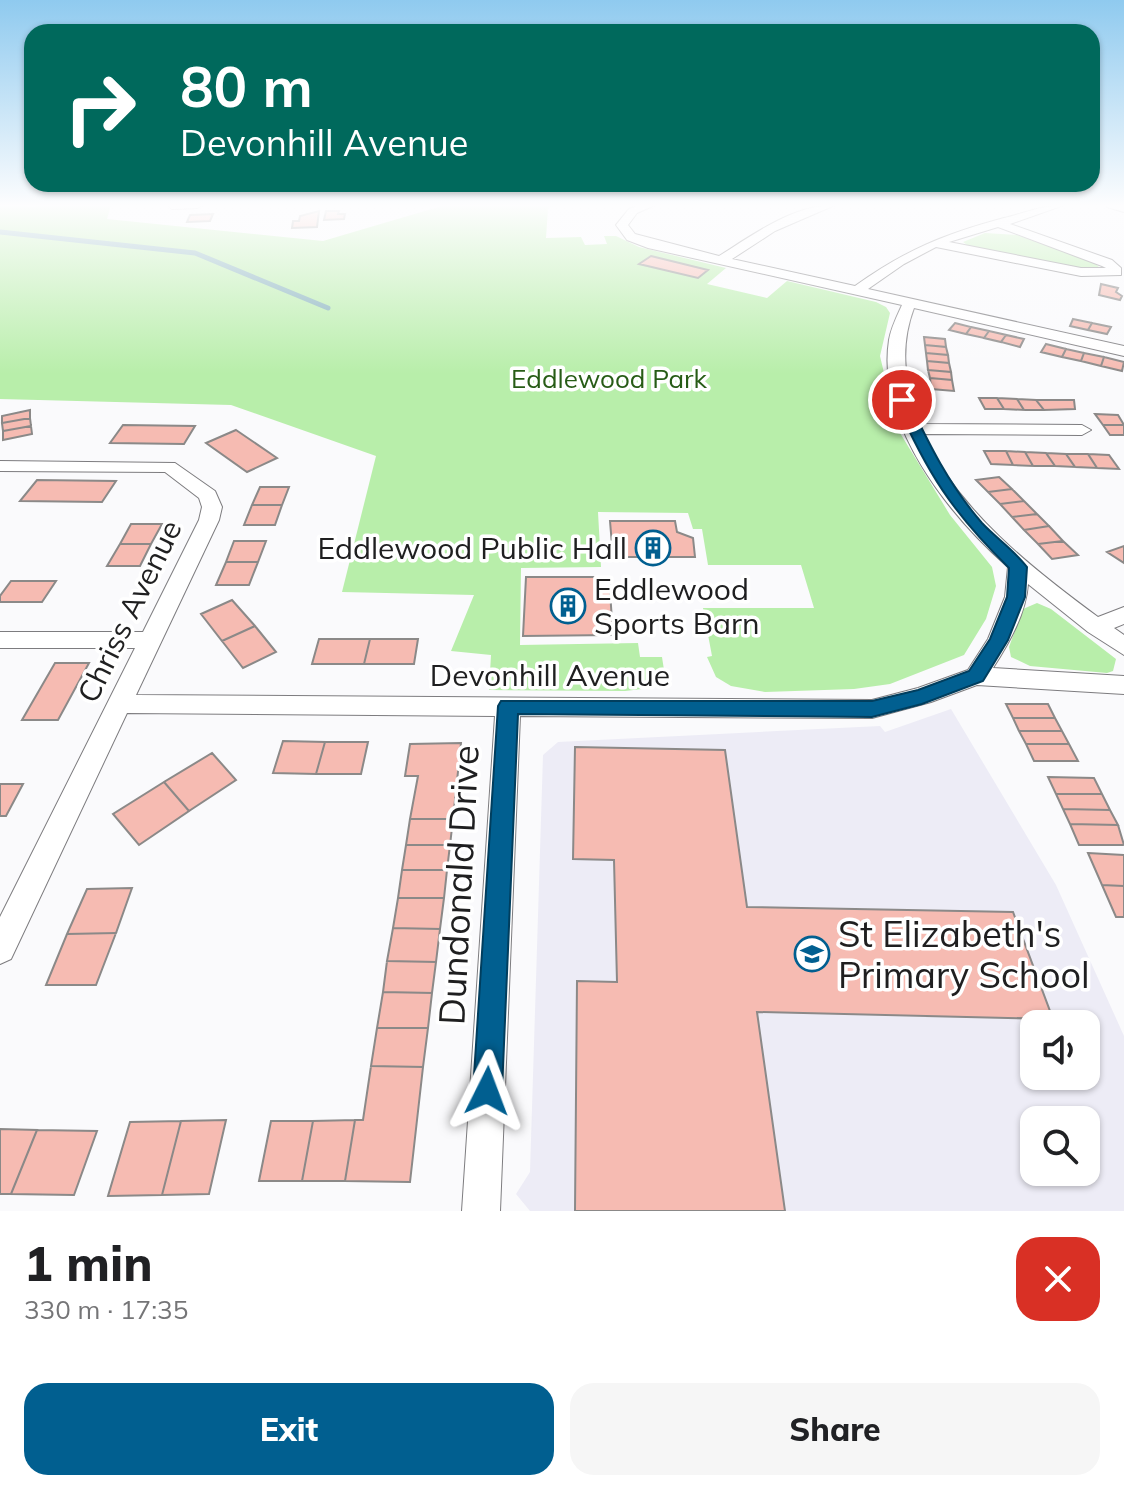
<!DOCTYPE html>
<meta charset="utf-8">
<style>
body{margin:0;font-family:Mulish,sans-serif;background:#f6f6f6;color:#202124;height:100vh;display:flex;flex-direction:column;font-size:30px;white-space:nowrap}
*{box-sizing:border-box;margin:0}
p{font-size:26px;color:#757577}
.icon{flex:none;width:44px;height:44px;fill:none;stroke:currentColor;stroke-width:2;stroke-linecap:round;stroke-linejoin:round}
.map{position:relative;height:1211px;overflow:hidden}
.drawer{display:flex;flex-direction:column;background:#fff;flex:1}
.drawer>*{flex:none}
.guide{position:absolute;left:24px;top:24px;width:1076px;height:168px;border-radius:24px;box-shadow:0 2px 6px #0004;background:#00695c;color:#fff;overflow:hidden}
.fabs{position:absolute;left:1020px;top:1010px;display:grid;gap:16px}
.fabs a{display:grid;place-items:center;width:80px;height:80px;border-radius:16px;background:#fff;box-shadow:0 2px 6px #0004;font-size:40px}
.pin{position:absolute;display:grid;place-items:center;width:68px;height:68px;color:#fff;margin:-34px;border:4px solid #fff;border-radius:50%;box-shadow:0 2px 8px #0007}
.me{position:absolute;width:88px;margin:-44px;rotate:3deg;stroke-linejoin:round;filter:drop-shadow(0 0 6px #0008)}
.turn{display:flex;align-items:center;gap:28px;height:168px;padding:0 24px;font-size:36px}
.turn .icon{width:104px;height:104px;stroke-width:2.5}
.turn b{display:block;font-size:56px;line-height:68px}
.round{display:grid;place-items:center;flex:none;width:84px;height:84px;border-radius:24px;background:#f6f6f6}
.summary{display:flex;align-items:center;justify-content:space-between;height:136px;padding:0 24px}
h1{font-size:48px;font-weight:800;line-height:60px}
.cta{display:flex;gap:16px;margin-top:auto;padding:16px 24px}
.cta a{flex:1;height:92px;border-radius:24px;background:#015f90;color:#fff;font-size:32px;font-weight:800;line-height:92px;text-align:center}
.cta a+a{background:#f6f6f6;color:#202124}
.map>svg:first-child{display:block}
.built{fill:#edecf6;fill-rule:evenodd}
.green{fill:#b8eeaa}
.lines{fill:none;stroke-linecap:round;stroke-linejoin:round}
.stream{stroke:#80aeb9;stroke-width:5}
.building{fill:#f6bbb2;stroke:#8b8988;stroke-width:2}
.street-casing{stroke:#7d7c7f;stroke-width:2}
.street{fill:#fff;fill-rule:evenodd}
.route{fill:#015f90;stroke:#013e5e;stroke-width:2}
.labels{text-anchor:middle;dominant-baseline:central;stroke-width:7;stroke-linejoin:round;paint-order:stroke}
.far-park-label{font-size:26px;fill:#275c16;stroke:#fff}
.poi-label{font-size:30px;fill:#1f1f20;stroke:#fff;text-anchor:end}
.street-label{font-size:30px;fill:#1f1f20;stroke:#fff}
.near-street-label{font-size:36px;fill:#1f1f20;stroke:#fff}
.near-poi-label{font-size:36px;fill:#1f1f20;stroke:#fff;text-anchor:start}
</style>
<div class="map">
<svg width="1124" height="1211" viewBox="0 0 1124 1211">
<rect width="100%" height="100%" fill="#fafafc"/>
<path class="built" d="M951 709 1056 885 1124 1036V1211H530L516 1194 530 1172 543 755 558 742 880 726 885 732ZM1034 1024H1086V1076H1034ZM1034 1120H1086V1172H1034Z"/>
<path class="green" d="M0 205 34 207 40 205H111L107 219 323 241 445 205H557L548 208 546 238 581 237 585 245 607 244 604 236H616L639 247 726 268 707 284 767 298 787 281 876 302 886 307 890 313 880 356 897 428 950 515 992 567 996 586 986 619 964 655 890 684 854 689 765 692 731 686 716 677 707 657 712 656 703 608H814L801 565H708L702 529H693L688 513 598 512 601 567 521 568 520 645 638 643 640 657H662L664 670 659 682 642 689 625 691 489 690 491 655 451 651 474 595 342 592 376 456 231 405 0 399Z
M985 233 1017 235 1095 263 1101 269 1092 271 971 248 963 242Z
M1037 603 1051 609 1116 659 1113 671 1107 673 1030 666 1011 657 1009 647 1023 609Z"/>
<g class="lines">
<path class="stream" d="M0 232 195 253 328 308"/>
</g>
<path class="building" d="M319 211 317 227 292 228 293 221H299L300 216Z
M326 211H339L338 214H345L344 219 324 220Z
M213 214 210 221 187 222 190 215Z
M651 256 708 270 698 278 639 264Z
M1101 284 1118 288 1116 292 1122 296 1120 300 1099 295Z
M1073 319 1092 323 1088 330 1070 326Z
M955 323 971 327 966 334 949 330Z
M1092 323 1111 327 1107 334 1088 330Z
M971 327 989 331 984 338 966 334Z
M989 331 1024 339 1006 335 1001 342 984 338Z
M1006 335 1024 339 1020 347 1001 342Z
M924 337 945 339 946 347 925 345Z
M1046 344 1066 349 1062 357 1041 352Z
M925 345 946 347 948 355 926 353Z
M1066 349 1084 353 1081 361 1062 357Z
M926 353 948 355 949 363 927 361Z
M1084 353 1104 357 1101 366 1081 361Z
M1104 357 1124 362 1122 371 1101 366Z
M927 361 949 363 951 372 928 370Z
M928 370 951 372 952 380 930 378Z
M930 378 952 380 954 391 931 389Z
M979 398H997L1004 409H985Z
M997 398 1017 399 1024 410 1004 409Z
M1017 399 1036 400 1044 410H1024Z
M1036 400H1074L1075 409 1044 410Z
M30 410V418L2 423V416Z
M1095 414 1118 415 1124 425H1103Z
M30 418 31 426 3 431 2 423Z
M123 425 195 426 184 444 110 443Z
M1103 425H1124V435H1110Z
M31 426 32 434 3 440V431Z
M236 430 277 458 247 472 206 443Z
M984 451H1006L1013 465 991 464Z
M1006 451 1025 452 1033 466 1013 465Z
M1025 452 1046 453 1055 466H1033Z
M1046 453 1066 454 1075 467 1055 466Z
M1066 454H1088L1097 468 1075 467Z
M1088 454 1109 455 1119 469 1097 468Z
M999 477 1012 489 988 492 976 480Z
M37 480 116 481 102 502 20 501Z
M260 487H289L282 505H252Z
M1012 489 1024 501 1000 504 988 492Z
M1024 501 1037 514 1012 517 1000 504Z
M252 505H282L275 525H244Z
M1037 514 1049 526 1024 530 1012 517Z
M610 521H675L677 532 693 538 695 557H613Z
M131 524H162L151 544H120Z
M1049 526 1063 541 1038 544 1024 530Z
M234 541H266L258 562H226Z
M1063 541 1078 555 1052 559 1038 544Z
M120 544H151L140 566H107Z
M1124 546V563L1107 552Z
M226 562H258L249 585H216Z
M526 577H609L613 635 523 636Z
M11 581H56L42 602H0V596Z
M232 600 255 626 222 641 201 614Z
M255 626 276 652 243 668 222 641Z
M319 639H370L364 664H312Z
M370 639H418L414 664H364Z
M55 663H89L58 720H22Z
M1006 704H1048L1055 718H1013Z
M1013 718H1055L1062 731H1019Z
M1019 731H1062L1069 744H1026Z
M283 741 325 742 316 774 273 773Z
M325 742H368L361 774H316Z
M461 743 453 819H410L418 776H405L410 744Z
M1026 744H1069L1078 761H1034Z
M575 747 725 750 747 907 1013 912 1053 1019 757 1012 785 1211H575L577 981 617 982 614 860 573 859Z
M212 753 236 780 189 811 164 782Z
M1048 777 1094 778 1102 794H1056Z
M164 782 189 811 139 845 113 814Z
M0 784H23L6 816H0Z
M1056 794H1102L1110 810 1063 809Z
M1063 809 1110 810 1118 825 1070 824Z
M410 819H453L450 845H406Z
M1070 824 1118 825 1124 845H1079Z
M406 845H450L447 870H402Z
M1088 853 1124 855V886L1102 885Z
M402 870H447L444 898H398Z
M1102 885 1124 886V917H1116Z
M132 888 116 933 67 934 87 889Z
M398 898H444L440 929 393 928Z
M393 928 440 929 436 962 387 961Z
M116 933 96 985H46L67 934Z
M387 961 436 962 432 993 383 992Z
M383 992 432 993 428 1028H377Z
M377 1028H428L423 1067 371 1066Z
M371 1066 423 1067 410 1182 345 1181 355 1120H363Z
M226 1120 209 1194 162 1195 181 1121Z
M355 1120 345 1181H302L313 1121Z
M181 1121 162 1195 108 1196 130 1122Z
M271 1121H313L302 1181H259Z
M0 1129 37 1130 11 1194H0Z
M37 1130 97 1131 74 1195 11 1194Z"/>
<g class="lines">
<g class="street-casing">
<path id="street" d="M167 205H203L197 208 172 209Z
M640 205H655L637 213 628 225 635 234 719 256C754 234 793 205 835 205L775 231 732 259 855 286C907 249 945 234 1004 218 1025 213 1043 205 1064 205L1010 224 1112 260 1121 268V275L1081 276 936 247 904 264 868 289 1124 346V356L914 308C899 348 905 384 919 424L1082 425 1091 430 1082 435 922 434C959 511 1031 568 1098 617L1124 607V624L1114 628 1124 635V655L1088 632 1028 584C1026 614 1009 643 993 668L1124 676V694L977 685 931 702 872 718 520 716 500 1211H462L495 716 127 713 11 959 0 964V917L135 648H0V632H143L199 520 202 507 199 498 165 472 0 471V461L175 463 215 491 222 507 219 520 136 695 872 700 918 688 968 670 988 639 1005 597 1008 567C949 515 876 424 889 340 891 328 897 316 902 305L648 248 627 240 616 225 629 209ZM998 227 1102 266 1106 268H1081L949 242Z
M1105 205H1124V212L1107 207Z"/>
</g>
<use href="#street" class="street"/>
</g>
<linearGradient id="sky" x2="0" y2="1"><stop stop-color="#8fcaef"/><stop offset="0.55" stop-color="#fdfdfe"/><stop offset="1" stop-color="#fdfdfe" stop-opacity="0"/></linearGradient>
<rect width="1124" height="374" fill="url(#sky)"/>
<path class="route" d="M902 396 908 400C929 444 949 485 982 523 996 538 1014 550 1027 567L1025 597 1008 640 983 681 922 704 872 717 518 714 502 1091 497 1101 487 1105 477 1101 473 1091 498 706 501 701H872L918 690 969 671 990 639 1007 597 1009 568C952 512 927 473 895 400Z"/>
<defs>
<g id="building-ring" transform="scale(1.8)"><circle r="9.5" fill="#fff" stroke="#015f90" stroke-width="1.5"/><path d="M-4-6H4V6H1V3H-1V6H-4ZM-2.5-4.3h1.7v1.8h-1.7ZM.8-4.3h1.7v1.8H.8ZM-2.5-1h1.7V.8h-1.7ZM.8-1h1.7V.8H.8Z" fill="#015f90"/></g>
<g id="school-ring" transform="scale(1.8)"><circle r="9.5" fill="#fff" stroke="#015f90" stroke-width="1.5"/><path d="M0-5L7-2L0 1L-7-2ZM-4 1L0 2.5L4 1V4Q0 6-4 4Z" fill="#015f90"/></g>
</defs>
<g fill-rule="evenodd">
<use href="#building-ring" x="653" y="548"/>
<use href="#building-ring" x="568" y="606"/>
<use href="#school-ring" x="812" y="954"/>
</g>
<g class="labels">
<g class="far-park-label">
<text x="609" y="378">Eddlewood Park</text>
</g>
<g class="poi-label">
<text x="627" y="548">Eddlewood Public Hall</text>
<text x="594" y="589" text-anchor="start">Eddlewood<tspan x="594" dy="34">Sports Barn</tspan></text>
</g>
<g class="street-label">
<text transform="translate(129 611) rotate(-64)">Chriss Avenue</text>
<text x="550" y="675">Devonhill Avenue</text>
</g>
<g class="near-street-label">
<text transform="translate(458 885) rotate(-87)">Dundonald Drive</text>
</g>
<g class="near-poi-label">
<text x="838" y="933">St Elizabeth's<tspan x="838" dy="41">Primary School</tspan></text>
</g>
</g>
</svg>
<div class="fabs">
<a><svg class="icon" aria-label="sound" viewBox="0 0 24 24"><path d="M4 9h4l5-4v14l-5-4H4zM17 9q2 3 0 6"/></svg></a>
<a><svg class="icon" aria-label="search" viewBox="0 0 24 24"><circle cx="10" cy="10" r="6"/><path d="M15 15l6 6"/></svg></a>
</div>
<div class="pin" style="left:902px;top:400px;background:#d93025"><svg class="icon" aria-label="arrive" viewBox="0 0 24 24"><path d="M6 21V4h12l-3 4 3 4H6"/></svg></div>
<svg class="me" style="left:487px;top:1091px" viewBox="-20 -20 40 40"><path d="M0-17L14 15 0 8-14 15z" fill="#015f90" stroke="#fff" stroke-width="4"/></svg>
<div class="guide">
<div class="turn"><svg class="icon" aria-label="right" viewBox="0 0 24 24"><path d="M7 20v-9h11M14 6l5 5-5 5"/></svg><div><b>80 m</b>Devonhill Avenue</div></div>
</div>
</div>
<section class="drawer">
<div class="summary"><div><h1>1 min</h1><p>330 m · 17:35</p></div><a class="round" style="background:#d93025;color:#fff"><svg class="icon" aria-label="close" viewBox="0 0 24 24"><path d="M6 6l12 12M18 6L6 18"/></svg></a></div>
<div class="cta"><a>Exit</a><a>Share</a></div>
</section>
